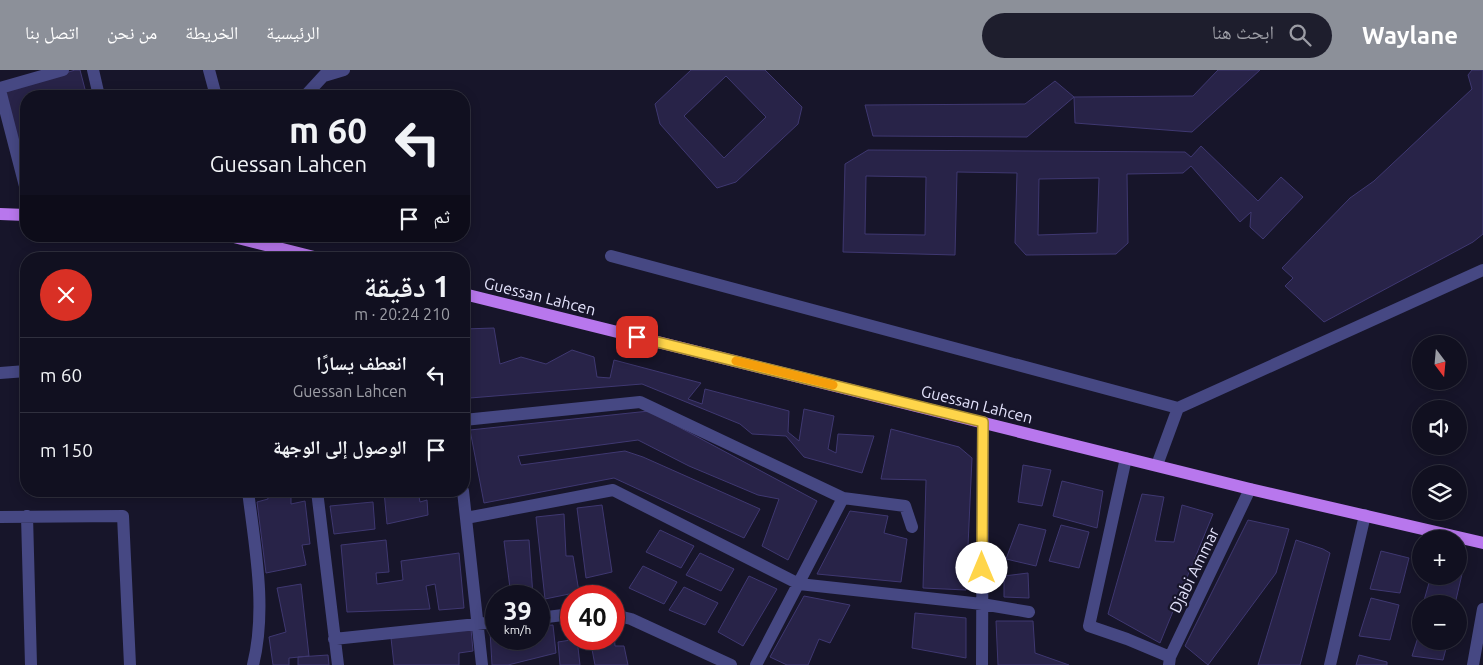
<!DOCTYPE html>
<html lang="ar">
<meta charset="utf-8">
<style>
body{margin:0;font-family:Ubuntu,"Noto Naskh Arabic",sans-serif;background:#1e1e2d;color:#f1f3f6;direction:rtl;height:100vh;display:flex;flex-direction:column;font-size:19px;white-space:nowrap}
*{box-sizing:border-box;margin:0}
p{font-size:16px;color:#9c9da5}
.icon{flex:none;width:28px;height:28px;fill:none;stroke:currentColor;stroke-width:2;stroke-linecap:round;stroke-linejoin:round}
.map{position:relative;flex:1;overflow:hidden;direction:ltr}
.side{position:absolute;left:20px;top:182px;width:450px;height:245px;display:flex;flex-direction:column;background:#111020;border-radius:20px;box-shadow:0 2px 12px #0003,0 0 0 1px #30303e;direction:rtl}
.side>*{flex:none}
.top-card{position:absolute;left:20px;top:20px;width:450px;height:152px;border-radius:20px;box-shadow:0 2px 12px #0003,0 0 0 1px #30303e;direction:rtl;background:#111020;color:#f1f3f6;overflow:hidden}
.needle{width:32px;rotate:164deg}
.buttons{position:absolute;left:1412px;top:265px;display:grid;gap:10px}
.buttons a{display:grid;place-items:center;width:55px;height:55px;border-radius:50%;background:#111020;box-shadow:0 2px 12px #0003,0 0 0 1px #30303e;font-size:25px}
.speed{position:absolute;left:485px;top:515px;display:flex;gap:10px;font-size:25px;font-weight:700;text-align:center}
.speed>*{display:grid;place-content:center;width:65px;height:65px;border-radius:50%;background:#111020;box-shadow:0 2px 12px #0003,0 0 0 1px #30303e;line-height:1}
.speed small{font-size:12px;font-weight:400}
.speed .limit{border:8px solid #d22;background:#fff;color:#111}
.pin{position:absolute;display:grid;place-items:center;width:42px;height:42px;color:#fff;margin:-21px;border-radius:10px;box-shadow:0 2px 8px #0006}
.me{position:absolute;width:55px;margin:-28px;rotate:0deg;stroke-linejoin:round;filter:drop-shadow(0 0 4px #0008)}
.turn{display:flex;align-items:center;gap:18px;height:105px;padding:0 20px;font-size:22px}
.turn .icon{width:65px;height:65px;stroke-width:2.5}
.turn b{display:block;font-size:35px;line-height:42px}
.then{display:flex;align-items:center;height:48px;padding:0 20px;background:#0003;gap:10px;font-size:19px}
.round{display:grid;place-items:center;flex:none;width:52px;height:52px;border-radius:26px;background:#1e1e2d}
.summary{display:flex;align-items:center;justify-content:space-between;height:85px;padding:0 20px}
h1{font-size:30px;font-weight:600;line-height:38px}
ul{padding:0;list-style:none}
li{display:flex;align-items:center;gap:15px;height:75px;padding:0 20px;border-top:1px solid #30303e}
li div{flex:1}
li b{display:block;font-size:19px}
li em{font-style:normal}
header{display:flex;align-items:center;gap:30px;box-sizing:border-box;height:70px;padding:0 25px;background:#8c9099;color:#fff}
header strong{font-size:24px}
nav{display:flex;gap:28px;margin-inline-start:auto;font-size:18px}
.search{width:350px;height:45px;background:#1e1e2d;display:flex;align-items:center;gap:12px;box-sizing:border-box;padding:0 18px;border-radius:28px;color:#9c9da5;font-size:19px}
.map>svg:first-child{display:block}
.building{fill:#282348;stroke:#3f3871;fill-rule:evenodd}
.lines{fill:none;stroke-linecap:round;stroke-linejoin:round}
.minor{stroke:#464883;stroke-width:12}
.major{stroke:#b877ed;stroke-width:12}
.route-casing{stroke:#a68a30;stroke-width:12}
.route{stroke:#ffd54a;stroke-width:9}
.slow{stroke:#f59e0b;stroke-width:9}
.labels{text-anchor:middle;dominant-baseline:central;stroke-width:4.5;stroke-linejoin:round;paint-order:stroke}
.street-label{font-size:16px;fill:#e3e2fb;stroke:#17152a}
</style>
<header>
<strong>Waylane</strong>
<div class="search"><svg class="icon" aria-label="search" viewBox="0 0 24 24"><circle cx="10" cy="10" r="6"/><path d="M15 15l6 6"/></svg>ابحث هنا</div>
<nav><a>الرئيسية</a><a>الخريطة</a><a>من نحن</a><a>اتصل بنا</a></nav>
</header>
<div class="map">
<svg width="1483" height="595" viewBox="0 0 1483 595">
<rect width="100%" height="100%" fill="#17152a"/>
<path class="building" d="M75 0H80L86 23 76 26H62L60 21 43 26H26V103L1 23Z
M691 0H765L802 37 798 54 736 112 717 118 660 54 655 34ZM726 6 766 47 724 88 684 46Z
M1218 0H1260L1192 62 1075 53 1074 27 1193 26Z
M1472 0H1483V164L1473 172 1324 252 1285 216 1293 208 1282 198 1350 128 1374 111 1472 19 1468 5Z
M1055 11 1074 27 1027 67 873 66 865 35 1025 34Z
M1201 76 1258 131 1281 107 1303 127 1263 169 1250 157 1251 142 1240 152 1191 96 1183 103 1127 104 1128 173 1116 184 1026 185 1015 173 1017 103 957 102 955 185 843 182 845 94 868 80 1185 82 1191 87ZM866 106 926 107 925 165 865 164ZM1099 108 1097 163 1038 165 1039 109Z
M494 258 500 294 521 287 546 294 572 280 594 287 597 307 610 308 614 290 701 313 688 329 702 334 705 319 789 341 788 362 799 371 804 339 834 346 828 379 836 383 838 364 874 366 862 403 804 387 786 366 752 364 740 354 642 314 470 328 464 298V259Z
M649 341 817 431 788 490 762 476 779 429 758 425 689 396 638 370 518 386 521 395 625 381 643 387 760 439 744 468 614 408 484 433 470 360Z
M891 359 959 377 972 388 966 520 923 518 926 410 881 409Z
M1023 395 1051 400 1042 436 1018 432Z
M1062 411 1103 421 1097 458 1053 446Z
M267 421H291V434L305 431 310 474 302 475 306 495 266 503 257 432 268 429Z
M384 421H418L420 432 427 430 428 445 387 454Z
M1142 424 1164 427 1155 471 1174 472 1182 435 1213 444 1160 573 1108 544Z
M373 432 375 459 334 464 330 436Z
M602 435 612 502 586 508 577 438Z
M850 441 888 446 884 463 907 469 901 512 817 504Z
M564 444 566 486H573L579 522 545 529 536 447Z
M1248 450 1289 459 1276 503 1208 595 1185 576Z
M1019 454 1046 460 1036 496 1006 489Z
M1061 455 1089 462 1079 498 1049 491Z
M660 460 694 476 681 498 646 482Z
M386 470 389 502 376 503 377 514 403 510 401 491 459 483 464 538 439 540 435 514 426 516 430 539 347 542 341 475Z
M529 470 533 526H511L504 471Z
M1296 470 1323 479 1330 483 1300 595H1258Z
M1381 481 1409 488 1400 523 1370 519Z
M700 483 734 499 721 521 686 505Z
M643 496 677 512 664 534 629 518Z
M1028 503 1029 528 1004 527V506Z
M1459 503 1462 504 1455 534H1423L1431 506H1459Z
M749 506 777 519 743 576 718 562Z
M301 514 309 586 289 588V595H273L269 567 286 562 277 518Z
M684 517 718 533 705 555 669 540Z
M804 526 850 535 830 573 819 569 808 595H787L770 587Z
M1371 528 1399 535 1390 570 1359 566Z
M915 543 966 548V588L912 578Z
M996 551H1033L1035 583 1069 595H998Z
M553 555 556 583 508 595H492L490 561 496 560V569H539V556Z
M1421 558V571H1448L1443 590 1412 586Z
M471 559 473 581 459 583V595H394L391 568Z
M614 562 615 576H624L628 595H595L590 569H614Z
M577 569 580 595H560L558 572Z
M328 585 329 595H298V587Z
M1359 585 1387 592V595H1356Z"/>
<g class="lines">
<path class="minor" d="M93 0 99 26
M209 0 216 26
M324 6 344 0
M0 18 63 0
M0 20 26 120
M305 26 329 0
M611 186 1178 338 1483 200
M0 303 26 301
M464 350 640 332 843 428 905 436 912 457
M1126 388 1089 556 1127 569 1170 587
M1157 395 1178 338
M248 421C255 478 267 539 253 595
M317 421 338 595
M463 421 482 595
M27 446 31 595
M0 447 123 446 130 595
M466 448 613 420 799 514 982 534 1029 542
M614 545 631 549 731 595
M539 548 571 544
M334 569 496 552
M756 595 843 428
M982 595 983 352
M1169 595 1170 587 1250 419
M1330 595 1365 445
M1473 595 1483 539"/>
<path class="major" d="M0 144 26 145
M230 166 322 189
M464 224 1250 419 1483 473"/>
</g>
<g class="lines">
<g class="route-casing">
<path id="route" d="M637 267 983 352 982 498"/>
</g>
<use href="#route" class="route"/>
<path class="slow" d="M736 291 833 315"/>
</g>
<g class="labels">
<g class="street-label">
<text transform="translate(540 226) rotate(14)">Guessan Lahcen</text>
<text transform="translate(977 334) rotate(14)">Guessan Lahcen</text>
<text transform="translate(1194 500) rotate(-64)">Djabi Ammar</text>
</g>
</g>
</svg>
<div class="buttons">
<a><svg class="needle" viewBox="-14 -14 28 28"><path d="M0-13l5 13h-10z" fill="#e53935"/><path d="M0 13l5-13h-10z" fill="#9c9da5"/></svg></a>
<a><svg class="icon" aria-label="sound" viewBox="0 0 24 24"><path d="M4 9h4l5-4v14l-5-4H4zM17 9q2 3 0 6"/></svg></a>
<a><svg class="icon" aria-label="layers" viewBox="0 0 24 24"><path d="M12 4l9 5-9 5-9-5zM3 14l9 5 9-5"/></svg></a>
<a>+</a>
<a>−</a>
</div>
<div class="speed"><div>39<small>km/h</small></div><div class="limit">40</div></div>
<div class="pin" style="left:637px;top:267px;background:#d93025"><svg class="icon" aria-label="arrive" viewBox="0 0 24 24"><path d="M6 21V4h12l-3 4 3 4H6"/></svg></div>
<svg class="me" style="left:982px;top:498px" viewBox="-20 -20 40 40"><circle r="19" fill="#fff"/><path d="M0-13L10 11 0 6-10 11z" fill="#ffd54a"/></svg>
<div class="top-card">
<div class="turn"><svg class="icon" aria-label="left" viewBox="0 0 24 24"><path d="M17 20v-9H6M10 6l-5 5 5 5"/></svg><div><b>60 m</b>Guessan Lahcen</div></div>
<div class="then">ثم<svg class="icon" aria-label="arrive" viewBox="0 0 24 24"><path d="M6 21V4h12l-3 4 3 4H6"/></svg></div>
</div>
<section class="side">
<div class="summary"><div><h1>1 دقيقة</h1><p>210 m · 20:24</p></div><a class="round" style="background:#d93025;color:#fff"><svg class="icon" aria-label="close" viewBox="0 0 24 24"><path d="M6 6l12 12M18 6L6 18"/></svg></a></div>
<ul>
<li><svg class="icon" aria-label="left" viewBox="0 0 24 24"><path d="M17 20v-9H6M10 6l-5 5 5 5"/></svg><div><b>انعطف يسارًا</b><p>Guessan Lahcen</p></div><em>60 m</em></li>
<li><svg class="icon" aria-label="arrive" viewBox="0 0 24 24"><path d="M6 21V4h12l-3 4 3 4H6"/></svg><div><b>الوصول إلى الوجهة</b></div><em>150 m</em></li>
</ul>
</section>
</div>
